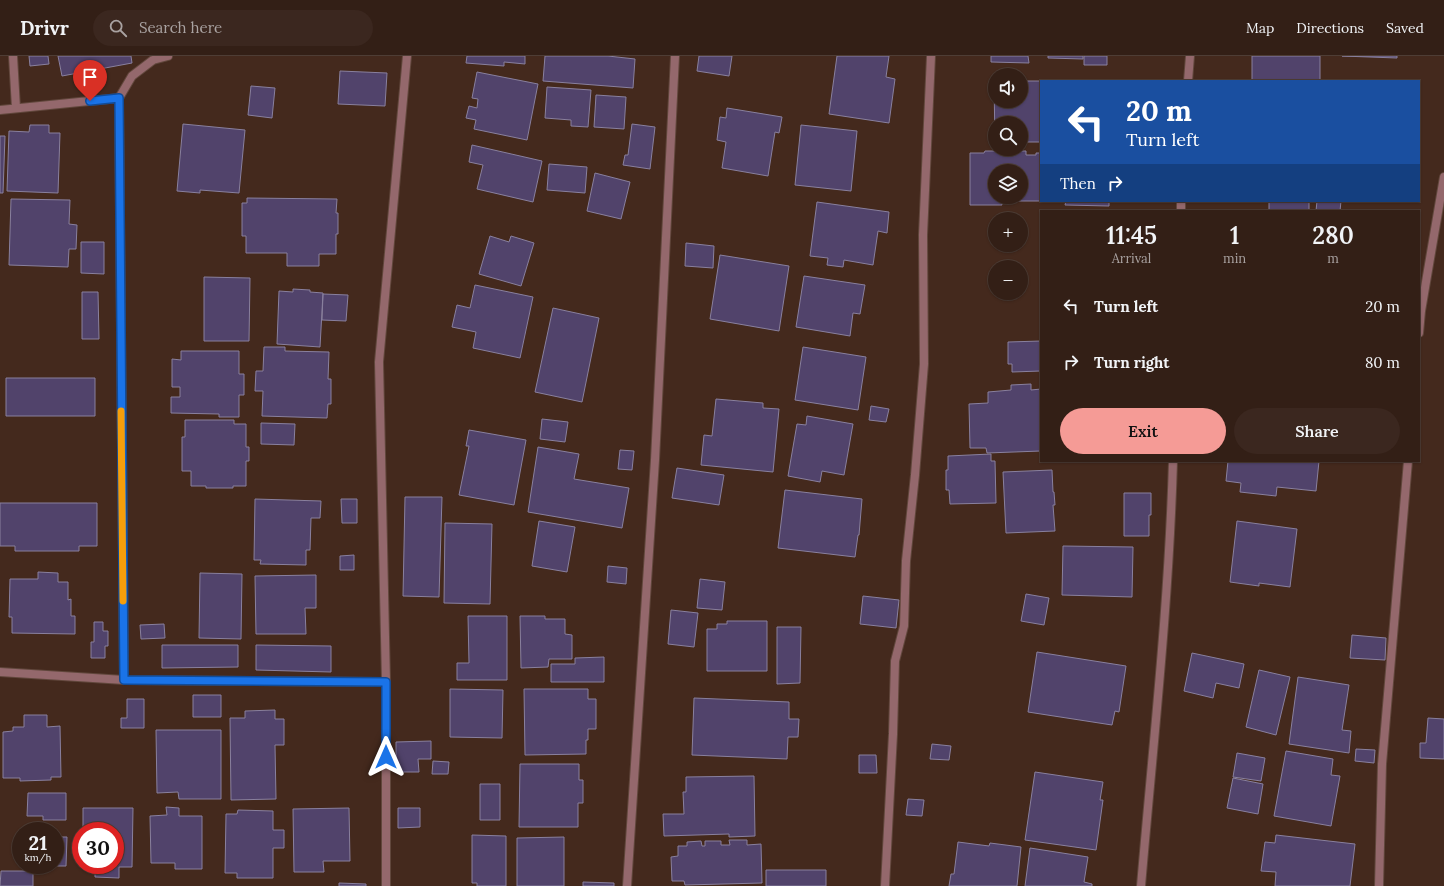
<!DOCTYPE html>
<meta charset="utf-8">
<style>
body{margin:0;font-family:Lora,serif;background:#3b271f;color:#f1f3f6;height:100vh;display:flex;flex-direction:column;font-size:15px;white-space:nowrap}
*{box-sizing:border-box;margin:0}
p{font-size:13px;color:#a9a2a1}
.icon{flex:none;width:22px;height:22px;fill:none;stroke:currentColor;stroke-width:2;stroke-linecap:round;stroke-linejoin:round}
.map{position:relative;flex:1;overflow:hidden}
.details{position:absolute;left:1040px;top:154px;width:380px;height:252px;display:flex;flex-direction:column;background:#331f16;border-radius:0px;box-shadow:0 1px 3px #0004,0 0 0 1px #4e3d35}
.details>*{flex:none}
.banner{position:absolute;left:1040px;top:24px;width:380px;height:122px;border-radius:0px;box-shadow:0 1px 3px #0004,0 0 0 1px #4e3d35;background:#1a4fa0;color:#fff;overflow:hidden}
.controls{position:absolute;left:988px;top:12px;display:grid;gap:8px}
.controls a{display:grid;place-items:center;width:40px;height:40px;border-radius:50%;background:#331f16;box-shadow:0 1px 3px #0004,0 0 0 1px #4e3d35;font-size:20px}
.speed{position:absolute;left:12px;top:766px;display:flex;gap:8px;font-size:20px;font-weight:700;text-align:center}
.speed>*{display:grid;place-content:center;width:52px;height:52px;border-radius:50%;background:#331f16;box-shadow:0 1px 3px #0004,0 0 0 1px #4e3d35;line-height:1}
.speed small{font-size:10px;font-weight:400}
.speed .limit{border:6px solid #d22;background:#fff;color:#111}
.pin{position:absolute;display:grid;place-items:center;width:34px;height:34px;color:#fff;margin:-41px -17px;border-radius:50% 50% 50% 0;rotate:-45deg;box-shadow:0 0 4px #0007}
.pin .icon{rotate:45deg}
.me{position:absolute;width:44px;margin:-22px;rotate:0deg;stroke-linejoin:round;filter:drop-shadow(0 0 3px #0008)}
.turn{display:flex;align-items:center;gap:14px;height:84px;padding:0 20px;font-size:18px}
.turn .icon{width:52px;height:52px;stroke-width:2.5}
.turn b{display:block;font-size:28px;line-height:34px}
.then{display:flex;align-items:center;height:38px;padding:0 20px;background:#0003;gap:8px;font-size:15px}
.eta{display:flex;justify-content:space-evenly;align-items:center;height:68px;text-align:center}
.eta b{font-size:24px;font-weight:600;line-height:28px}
.action{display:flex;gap:8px;margin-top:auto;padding:8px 20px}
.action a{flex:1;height:46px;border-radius:24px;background:#f59b96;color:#111;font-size:16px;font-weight:600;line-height:46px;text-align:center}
.action a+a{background:#3b271f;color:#f1f3f6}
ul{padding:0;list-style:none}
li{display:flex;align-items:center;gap:12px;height:56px;padding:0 20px}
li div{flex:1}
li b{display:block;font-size:15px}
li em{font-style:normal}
header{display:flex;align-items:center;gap:24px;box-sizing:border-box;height:56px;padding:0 20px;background:#331f16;border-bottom:1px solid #4e3d35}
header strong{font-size:19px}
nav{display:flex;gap:22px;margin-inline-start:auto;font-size:14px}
.search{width:280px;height:36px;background:#3b271f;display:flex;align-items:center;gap:10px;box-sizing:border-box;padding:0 14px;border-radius:22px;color:#a9a2a1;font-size:15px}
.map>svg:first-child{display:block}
.building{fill:#51436b;stroke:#89809e;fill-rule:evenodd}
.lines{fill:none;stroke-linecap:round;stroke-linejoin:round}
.minor-casing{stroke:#61473c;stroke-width:10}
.minor{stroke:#94686c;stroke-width:8}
.route-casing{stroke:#114b97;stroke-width:10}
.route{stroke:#1a73e8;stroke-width:7}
.slow{stroke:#f59e0b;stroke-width:7}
</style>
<header>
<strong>Drivr</strong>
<div class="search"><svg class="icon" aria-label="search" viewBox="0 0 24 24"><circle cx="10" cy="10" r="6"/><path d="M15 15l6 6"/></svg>Search here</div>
<nav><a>Map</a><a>Directions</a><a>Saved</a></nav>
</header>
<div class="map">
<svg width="1444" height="830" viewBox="0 0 1444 830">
<rect width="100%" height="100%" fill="#44291d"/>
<path class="building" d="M29 0H48L49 8 30 10Z
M58 0H131L132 7 62 20Z
M467 0H525V8L504 6V10L466 7Z
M545 0H608L635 3 633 32 543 25Z
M699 0H732L729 20 697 15Z
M837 0H889L886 21 895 23 889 67 829 58Z
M991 0H1028L1029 7 991 6Z
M1048 0H1083V3L1048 2Z
M1084 0H1107V9H1084Z
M1252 0H1320V25H1252Z
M1342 0H1397V2Z
M340 15 387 17 385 50 338 48Z
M477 16 538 28 527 84 474 73 476 64 466 62 469 50 477 52 478 43 472 42Z
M1021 25H1041V86H1021V67H995V87L994 26H995V45H1021Z
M251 30 275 32 272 62 248 59Z
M547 31 591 34 588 71 571 70V64L545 62Z
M596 39 626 41 624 73 594 71Z
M727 52 782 61 779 77 775 76 768 120 722 112 726 86 717 84 720 61 726 62Z
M183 68 245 74 239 137 200 134V137L177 135Z
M632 68 655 71 650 113 623 109 625 99H628Z
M30 69H49V77H60L58 137 7 135 9 75 29 76Z
M801 69 857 75 851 135 795 129Z
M0 80H5L3 137H0Z
M472 89 542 105 533 146 477 133 483 109 469 106Z
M985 95H1026V99H1036V97H1041V145H1002V149H970V97H984ZM995 115H1021V141H995Z
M549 108 587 111 585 137 547 134Z
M595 117 630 126 621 163 587 155Z
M247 142 337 143 336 157H338V178H336V198H319V210H287V197H246V180H242V147H247Z
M11 143 70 144 69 168 77 169 76 193H69L68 211 9 209Z
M1066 145H1109V150L1065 149Z
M1269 145H1309V155H1269Z
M1317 145H1341L1340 155H1316Z
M817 146 889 156 887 177 878 175 873 209 844 204 843 211 827 209 828 202 810 200Z
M490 180 509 186 511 180 534 187 521 230 479 218Z
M81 186H104V218L81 217Z
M686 187 714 190 713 212 685 210Z
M720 199 789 210 779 275 710 263Z
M804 220 865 229 860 258 853 257 850 280 796 271Z
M204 221 250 222 249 285H204Z
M475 229 533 241 520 302 473 292 476 276 452 271 457 249 470 252Z
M293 233 310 234V236L323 237 320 291 277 288 279 235 293 236Z
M82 236H98L99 283H82Z
M323 238 348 239 346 265 322 264Z
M553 252 599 262 582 346 535 336Z
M1041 285V315L1012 316V308H1008V286Z
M264 291H285V295L329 296 328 323H331V348H328L327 362 262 360 263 335H255L256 315H263Z
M803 291 866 301 858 354 795 344Z
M181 295H239V318H244V339H239V361H219V358L171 357V341H180V331H172V303L181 304Z
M6 322H95V360H6Z
M1031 328V334L1041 333V395L987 397 986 392H970L969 348 988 347V336L1011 334V329Z
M716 343 763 347V352L779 353 773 416 701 409 704 379 712 380Z
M871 350 889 353 886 366 869 364Z
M807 360 853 368 844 419 822 415 820 426 788 420 797 368 806 369Z
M542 363 568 366 565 386 540 383Z
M185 364H234V368H246V391H249V405H246V430H233V432H206V430H191V415H182V381H185Z
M261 367 295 368 294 389 261 388Z
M469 374 526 384 514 449 459 439 469 390H466Z
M538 391 579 398 574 423 629 432 622 472 528 456Z
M620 394 634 395 632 414 618 413Z
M991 398V405H995L996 447 950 448 949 434H946V414H948V400Z
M1228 405H1319L1316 435 1277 431 1276 440 1240 436 1241 427 1226 425Z
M677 412 724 419 719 449 672 442Z
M1052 414 1053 436H1054L1055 449H1053L1055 475 1006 477 1003 416Z
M785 434 862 443 859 479H858L855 501 778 492Z
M1124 437H1151V459H1149V480H1124Z
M405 441H442L439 541 403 540Z
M255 443 321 445 320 462H311L310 494H306V509L260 508 261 504H254Z
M341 443H357V467H342Z
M0 447H97V490H79V495H15V490H0Z
M539 465 575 471 567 516 532 510Z
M1237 465 1297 473 1290 531 1259 527V530L1230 526Z
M445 467 492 468 490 548 444 547Z
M1063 490 1133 491 1132 541 1062 539Z
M354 499V514H340V500Z
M608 510 627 512 626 528 607 526Z
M38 516 58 517V526H68V544L71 543V560H75V578L12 577V561H9L10 523H38Z
M200 517 242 518 241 583 199 582Z
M316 519V552H305L306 578H256L255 520Z
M700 523 725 526 722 554 697 552Z
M1026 538 1049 542 1044 569 1021 565Z
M863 540 899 544 896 572 860 568Z
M671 554 698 557 694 591 668 588Z
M468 560H507V624H457V607H469Z
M520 560H545V563H565V578L572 579V603H549L548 611 521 612Z
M727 565H767V615H707V573H717V568H727Z
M94 566H103V575H108V590H105V602H91V586H94Z
M164 568 165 582 141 583 140 569Z
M777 571H801L800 627 777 628Z
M1352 579 1386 582 1385 604 1350 602Z
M162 589H238V611L162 612Z
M256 589 331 590V616L256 614Z
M1037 596 1126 610 1119 656 1115 655 1112 669 1028 656Z
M1192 597 1244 608 1239 632 1216 627 1213 642 1184 635Z
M604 601V626H551V608H575V602Z
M1259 614 1290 621 1276 679 1246 671Z
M1298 621 1349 629 1342 674 1351 675 1349 697 1289 688Z
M450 633 503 634 502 682 450 681Z
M524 633H588V643H596V673H588V684H586V698L525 699Z
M193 639H221V661H193Z
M694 642 789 646V663H799L798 681H788L787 703 692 699Z
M127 643H144V672H121V662H127Z
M275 654V663H284V689H275L276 743 231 744 230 662H245V655Z
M24 659H47V671L60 670 61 721H51V724L20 725V722H3V676L13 675V671H24Z
M1428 662 1444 663V703L1420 702V687H1426Z
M156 674H221V743H179L178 736 157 737Z
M431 685V703H418L419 716H396V686Z
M932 688 951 690 949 704 930 703Z
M1356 693 1375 694 1374 707 1355 705Z
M1286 695 1333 703 1331 719 1340 720 1331 770 1274 760Z
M1237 697 1265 702 1261 725 1233 721Z
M859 699H876L877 717H859Z
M433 705 449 706 448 718H432Z
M520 708H579V724H583V747H578V771H519Z
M1035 716 1103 726 1100 744H1103L1096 794 1025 784Z
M754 720 755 780 729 781V778L664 780 663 758H684L683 736H686V721Z
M1233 722 1263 728 1258 758 1227 752Z
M480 728H500V764H480Z
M28 737H66V764H43V760H27Z
M908 743 924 744 922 760 906 759Z
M166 751 179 752V760H202V813H175V807H151L150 760 167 759Z
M83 752H133L132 811H119V822L95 821V811L82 810V809H115V775H83Z
M349 752 350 805H323L324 816H294L293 753Z
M398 752H420V771L398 772Z
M238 754 273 755V774H284V792H273V822H237V817H225L226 758H237Z
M472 779 506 780V830H477V827H472Z
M1276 779 1355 788 1350 830H1275L1276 816 1261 815 1265 786 1275 787Z
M55 781H67L66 810H49L55 809Z
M564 781V830H517V782Z
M729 784H747V789L761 788 762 827 685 829 684 825H672L671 801 678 800V790H687V786L701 785 702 790H705V785H721V789H730Z
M958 786 989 790 990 787 1021 791 1017 830H949L951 818H954Z
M1030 792 1088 801 1084 826 1092 828V830H1025Z
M766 814H826V830H766Z
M1 815H33V830H0Z
M583 826 614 827V830H583Z
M339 827 366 828V830H339Z"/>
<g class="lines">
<g class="minor-casing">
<path id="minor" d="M13 0 16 52
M1188 25 1190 0
M0 54 119 42
M1181 155V145
M1419 277 1421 255 1444 121
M0 616 124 624 386 626
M124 624 119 42 132 20 153 4 168 0
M386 830V626L379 306 407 0
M627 830 655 404 675 0
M885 830 893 678 895 605 904 570 906 505 915 419 924 308 923 179 931 0
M1141 830C1153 689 1169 547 1173 405
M1379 830 1382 708 1408 405"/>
</g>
<use href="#minor" class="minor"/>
</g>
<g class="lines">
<g class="route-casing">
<path id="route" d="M90 45 119 42 124 624 386 626V701"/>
</g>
<use href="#route" class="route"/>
<path class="slow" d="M121 355 123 545"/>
</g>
</svg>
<div class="controls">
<a><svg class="icon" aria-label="sound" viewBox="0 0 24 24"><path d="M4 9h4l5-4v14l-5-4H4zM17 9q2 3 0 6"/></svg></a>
<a><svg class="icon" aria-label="search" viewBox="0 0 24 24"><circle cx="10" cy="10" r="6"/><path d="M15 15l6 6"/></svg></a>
<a><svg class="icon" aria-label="layers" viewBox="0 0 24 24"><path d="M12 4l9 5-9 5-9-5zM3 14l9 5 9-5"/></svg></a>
<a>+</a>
<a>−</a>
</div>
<div class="speed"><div>21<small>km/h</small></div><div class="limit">30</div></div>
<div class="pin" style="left:90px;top:45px;background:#d93025"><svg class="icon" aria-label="arrive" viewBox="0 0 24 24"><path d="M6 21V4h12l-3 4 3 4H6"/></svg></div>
<svg class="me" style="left:386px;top:701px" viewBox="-20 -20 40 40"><path d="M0-17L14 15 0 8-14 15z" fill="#1a73e8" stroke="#fff" stroke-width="4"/></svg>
<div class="banner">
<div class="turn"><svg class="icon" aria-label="left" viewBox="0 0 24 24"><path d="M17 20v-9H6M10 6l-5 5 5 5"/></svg><div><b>20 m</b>Turn left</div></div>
<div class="then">Then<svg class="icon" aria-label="right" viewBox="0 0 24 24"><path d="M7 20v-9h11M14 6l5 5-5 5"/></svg></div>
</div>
<section class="details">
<div class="eta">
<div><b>11:45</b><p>Arrival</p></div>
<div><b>1</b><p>min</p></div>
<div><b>280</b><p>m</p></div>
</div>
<ul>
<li><svg class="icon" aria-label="left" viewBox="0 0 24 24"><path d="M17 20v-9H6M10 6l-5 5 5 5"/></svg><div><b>Turn left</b></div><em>20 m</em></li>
<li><svg class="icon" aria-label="right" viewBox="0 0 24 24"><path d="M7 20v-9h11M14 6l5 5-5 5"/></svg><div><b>Turn right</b></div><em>80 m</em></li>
</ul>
<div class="action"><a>Exit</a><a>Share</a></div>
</section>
</div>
